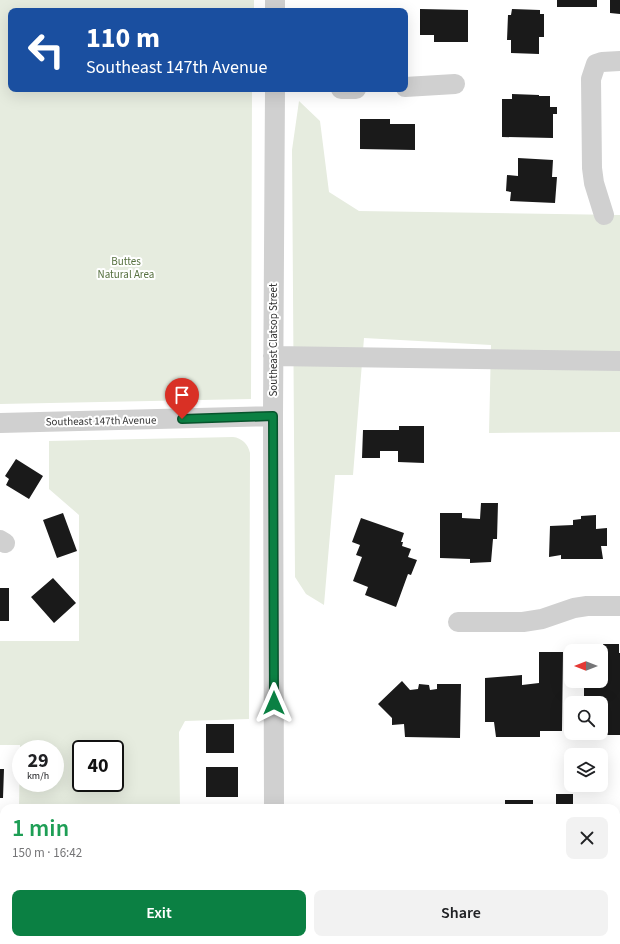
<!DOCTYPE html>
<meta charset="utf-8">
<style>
body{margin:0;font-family:"Source Sans 3",sans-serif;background:#f2f2f2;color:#202124;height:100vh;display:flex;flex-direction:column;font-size:15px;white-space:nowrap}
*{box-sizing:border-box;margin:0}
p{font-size:13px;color:#757577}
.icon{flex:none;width:22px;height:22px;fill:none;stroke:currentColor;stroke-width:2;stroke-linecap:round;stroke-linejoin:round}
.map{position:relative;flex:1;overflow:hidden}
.sheet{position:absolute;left:0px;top:804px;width:620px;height:140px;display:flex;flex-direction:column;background:#fff;border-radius:12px 12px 0 0;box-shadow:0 4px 16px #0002}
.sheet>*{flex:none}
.banner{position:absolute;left:8px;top:8px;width:400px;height:84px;border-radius:8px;box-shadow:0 4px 16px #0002;background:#1a4fa0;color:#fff;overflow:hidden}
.needle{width:26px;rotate:270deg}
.controls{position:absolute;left:564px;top:644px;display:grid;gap:8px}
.controls a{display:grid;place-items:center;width:44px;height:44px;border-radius:8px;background:#fff;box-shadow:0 4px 16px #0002;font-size:20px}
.speed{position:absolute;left:12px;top:740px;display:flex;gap:8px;font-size:20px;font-weight:700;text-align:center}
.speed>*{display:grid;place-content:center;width:52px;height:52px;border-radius:50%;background:#fff;box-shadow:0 4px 16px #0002;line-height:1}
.speed small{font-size:10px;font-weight:400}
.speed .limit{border:2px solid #111;border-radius:6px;background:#fff;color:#111}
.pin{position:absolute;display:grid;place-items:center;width:34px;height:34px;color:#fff;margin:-41px -17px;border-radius:50% 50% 50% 0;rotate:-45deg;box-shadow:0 0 4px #0007}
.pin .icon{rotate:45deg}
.me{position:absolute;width:44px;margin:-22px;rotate:0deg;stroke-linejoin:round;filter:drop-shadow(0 0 3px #0008)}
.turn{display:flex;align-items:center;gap:14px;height:84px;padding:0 12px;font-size:18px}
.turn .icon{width:52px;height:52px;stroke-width:2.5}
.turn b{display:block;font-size:28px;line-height:34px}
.round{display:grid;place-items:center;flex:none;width:42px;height:42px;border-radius:8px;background:#f2f2f2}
.summary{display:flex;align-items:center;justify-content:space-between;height:68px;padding:0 12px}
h1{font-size:24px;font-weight:600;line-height:30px;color:#1e9e55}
.primary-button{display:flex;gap:8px;margin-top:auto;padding:8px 12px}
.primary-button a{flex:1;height:46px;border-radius:8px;background:#0b8043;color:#fff;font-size:16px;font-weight:600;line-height:46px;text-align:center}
.primary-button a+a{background:#f2f2f2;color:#202124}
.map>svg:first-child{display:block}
.green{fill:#e6ecdf;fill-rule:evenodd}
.building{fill:#1a1a1a}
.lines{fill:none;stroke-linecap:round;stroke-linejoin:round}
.minor{stroke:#d0d0d0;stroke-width:20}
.route-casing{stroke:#07532c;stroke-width:10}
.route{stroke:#0b8043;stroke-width:7}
.labels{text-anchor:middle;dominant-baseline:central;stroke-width:4;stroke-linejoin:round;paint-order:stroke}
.park-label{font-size:11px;fill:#56703f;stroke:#fff}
.street-label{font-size:11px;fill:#333;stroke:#fff}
</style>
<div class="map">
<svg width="620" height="944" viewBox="0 0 620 944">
<rect width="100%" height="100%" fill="#fff"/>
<path class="green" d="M0 0H254V11H11V89H252L251 399 0 404Z
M299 101 320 121 329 192 359 211 620 215V432L489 433 491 345 364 338 353 475H335L324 605 306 594 295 577 292 150Z
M233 437C242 438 248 444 250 453L249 719 185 721 179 732 180 808H19L20 745H0V641H79V515L49 489V441ZM21 749H55V783H21ZM81 749H115V783H81Z
M53 940H118V944H53Z"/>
<path class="building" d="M557 0H597V7H557Z
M610 0H620V14L610 13Z
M420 9 468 10V42H434V35H420Z
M512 9 540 10V14H544V37H539V54L511 53V40H507L508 15H511Z
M512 94 539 95V96H550V107H557V114H553V138L502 137V99H512Z
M360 119H390V124H415V150L360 149Z
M518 158 553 160 552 177H557L555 203 510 201 511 192 506 191 507 175 518 176Z
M399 426H424V463L398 462V451H380V458H362L363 430H399Z
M16 459 43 476 29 499 6 485 9 479 5 476Z
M481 503H498L497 539H493L491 562 470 563V559L440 558V513H462V518L480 519Z
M63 513 77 551 57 558 43 520Z
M596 515V529L607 528V546H601L603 559H561V555L549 557 550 526 573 525V520L581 519V516Z
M361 518 404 533 401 542H403L402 546 411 549 408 557 417 560 411 575 408 574 396 607 365 595 368 587 353 581 362 557 356 555 360 545 352 542Z
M53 578 76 603 54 623 31 597Z
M0 588H9V621H0Z
M603 644H619V653H620V735H594V733H601V703H594V701H584V684H588L587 681H601V656H603Z
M539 652H563L562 731H540V737H496L494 722H485V678L522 675V685L539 683Z
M402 681 410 690 418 689 419 684 429 685 430 690 437 689V684H461L460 738 405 737 404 724 392 725V718L378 704Z
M206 724H234V753H206Z
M206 767H238V797H206Z
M0 769H4L3 798H0Z
M556 794H573V808H556Z
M505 800H533V808H505Z
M616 937 620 938V944H589V940H616Z
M416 940H458V944H412Z
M495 942H524V944H495Z"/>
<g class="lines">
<path class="minor" d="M275 11V0
M405 87 455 84
M341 89H356
M604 215 594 183 592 168 591 79 596 64 602 62 620 61
M273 356 620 361
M0 423 273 416
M0 540 5 543
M458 622H523L542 619 574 608 587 606H620
M274 808 273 416 275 89
M0 858 4 855
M616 891 620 890
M557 940V944
M274 944V940"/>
</g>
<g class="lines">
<g class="route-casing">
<path id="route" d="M182 419 273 416 274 703"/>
</g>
<use href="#route" class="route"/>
</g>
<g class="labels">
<g class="park-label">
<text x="126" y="261">Buttes<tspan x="126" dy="13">Natural Area</tspan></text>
</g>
<g class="street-label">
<text transform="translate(273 340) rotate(-90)">Southeast Clatsop Street</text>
<text transform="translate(101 421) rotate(-1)">Southeast 147th Avenue</text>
</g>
</g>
</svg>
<div class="controls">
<a><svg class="needle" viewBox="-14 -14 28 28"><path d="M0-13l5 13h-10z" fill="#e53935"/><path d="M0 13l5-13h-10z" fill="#757577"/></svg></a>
<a><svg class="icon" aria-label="search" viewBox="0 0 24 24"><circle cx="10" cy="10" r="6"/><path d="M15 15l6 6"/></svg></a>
<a><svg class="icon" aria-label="layers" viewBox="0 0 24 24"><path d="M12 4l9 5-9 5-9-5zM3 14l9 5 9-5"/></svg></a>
</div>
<div class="speed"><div>29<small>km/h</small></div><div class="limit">40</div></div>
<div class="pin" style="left:182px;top:419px;background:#d93025"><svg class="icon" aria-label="arrive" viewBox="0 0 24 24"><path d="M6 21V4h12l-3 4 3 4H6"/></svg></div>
<svg class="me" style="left:274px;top:703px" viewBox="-20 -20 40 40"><path d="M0-17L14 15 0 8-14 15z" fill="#0b8043" stroke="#fff" stroke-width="4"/></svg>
<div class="banner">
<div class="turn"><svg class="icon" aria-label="left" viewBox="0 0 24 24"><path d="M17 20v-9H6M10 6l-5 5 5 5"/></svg><div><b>110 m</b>Southeast 147th Avenue</div></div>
</div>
<section class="sheet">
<div class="summary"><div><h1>1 min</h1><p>150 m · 16:42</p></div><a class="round"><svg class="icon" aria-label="close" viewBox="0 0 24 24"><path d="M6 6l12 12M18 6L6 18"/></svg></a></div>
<div class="primary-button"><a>Exit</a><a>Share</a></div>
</section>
</div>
